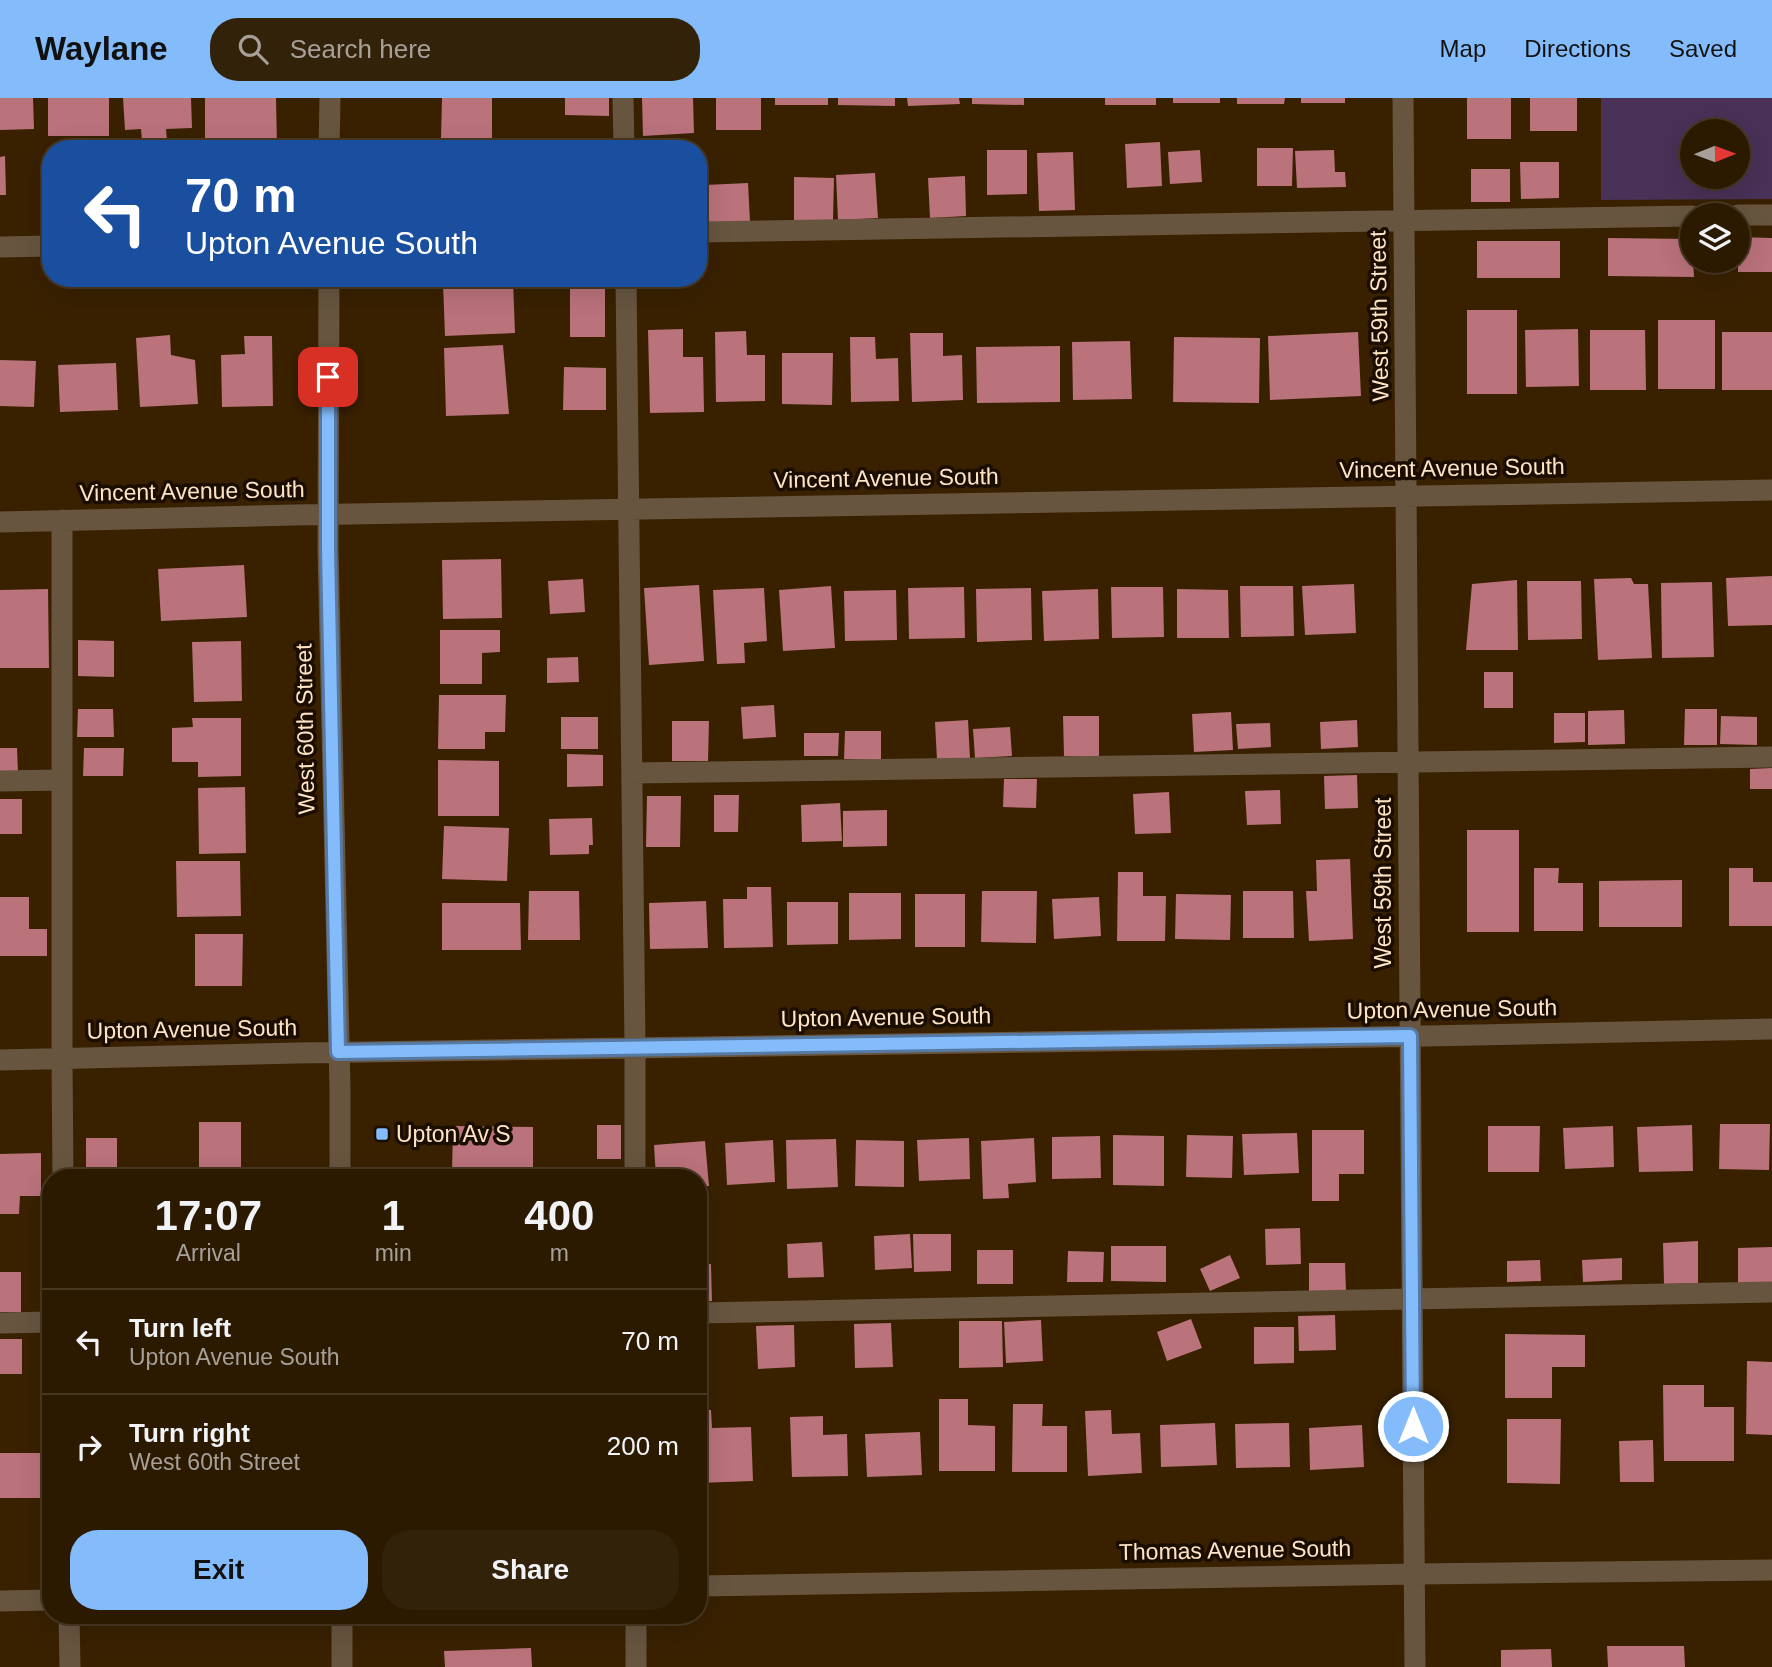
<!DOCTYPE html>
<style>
body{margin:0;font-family:Arial,sans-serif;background:#33220a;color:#f1f3f6;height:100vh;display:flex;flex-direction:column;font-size:26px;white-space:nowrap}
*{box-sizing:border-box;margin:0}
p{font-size:23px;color:#a6a099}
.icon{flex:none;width:38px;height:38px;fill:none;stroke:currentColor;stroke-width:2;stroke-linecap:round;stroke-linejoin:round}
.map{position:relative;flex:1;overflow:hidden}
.side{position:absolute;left:42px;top:1071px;width:665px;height:455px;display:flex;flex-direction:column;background:#2b1900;border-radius:28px;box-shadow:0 7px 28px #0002,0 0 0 2px #473822}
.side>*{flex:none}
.banner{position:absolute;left:42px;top:42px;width:665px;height:147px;border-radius:28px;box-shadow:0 7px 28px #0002,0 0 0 2px #473822;background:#1a4fa0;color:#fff;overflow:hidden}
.needle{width:46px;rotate:89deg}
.tools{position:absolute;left:1680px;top:21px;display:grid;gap:14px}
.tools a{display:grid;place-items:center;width:70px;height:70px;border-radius:50%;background:#2b1900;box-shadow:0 7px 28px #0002,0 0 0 2px #473822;font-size:35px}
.pin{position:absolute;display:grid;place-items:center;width:60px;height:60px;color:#fff;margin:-30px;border-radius:14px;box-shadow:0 4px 10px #0006}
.me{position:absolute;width:77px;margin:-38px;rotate:0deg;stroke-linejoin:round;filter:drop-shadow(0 0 5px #0008)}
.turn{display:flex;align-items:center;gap:24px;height:147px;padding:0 28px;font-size:32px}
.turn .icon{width:91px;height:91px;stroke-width:2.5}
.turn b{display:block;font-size:49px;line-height:60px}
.eta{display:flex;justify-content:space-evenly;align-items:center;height:119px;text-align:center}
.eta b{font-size:42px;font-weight:600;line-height:49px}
.primary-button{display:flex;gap:14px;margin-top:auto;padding:14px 28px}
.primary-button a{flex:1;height:80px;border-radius:28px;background:#84bcfb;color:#111;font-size:28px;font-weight:600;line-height:80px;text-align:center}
.primary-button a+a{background:#33220a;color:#f1f3f6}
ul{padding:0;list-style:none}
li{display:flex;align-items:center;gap:21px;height:105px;padding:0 28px;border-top:2px solid #473822}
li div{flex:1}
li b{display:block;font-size:26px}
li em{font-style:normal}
header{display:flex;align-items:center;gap:42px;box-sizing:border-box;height:98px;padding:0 35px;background:#84bcfb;color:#111}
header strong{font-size:33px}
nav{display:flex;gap:38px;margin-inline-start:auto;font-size:24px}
.search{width:490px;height:63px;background:#33220a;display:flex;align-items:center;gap:18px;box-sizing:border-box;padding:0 24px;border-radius:28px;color:#a6a099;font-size:26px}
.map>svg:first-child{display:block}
.green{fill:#493157;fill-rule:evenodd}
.building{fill:#ba727b}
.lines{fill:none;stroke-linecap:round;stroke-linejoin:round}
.minor{stroke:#67553f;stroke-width:21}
.route-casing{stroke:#567aa3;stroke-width:18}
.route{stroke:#84bcfb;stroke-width:12}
.poi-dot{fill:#84bcfb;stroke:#1b0d00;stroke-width:2.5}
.labels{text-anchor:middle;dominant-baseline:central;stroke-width:7;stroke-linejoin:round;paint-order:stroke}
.street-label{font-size:23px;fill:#fee4c5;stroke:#1b0d00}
.poi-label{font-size:23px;fill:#fee4c5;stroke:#1b0d00;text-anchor:start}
</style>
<header>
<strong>Waylane</strong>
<div class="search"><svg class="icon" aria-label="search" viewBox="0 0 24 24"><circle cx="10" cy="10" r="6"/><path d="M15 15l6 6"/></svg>Search here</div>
<nav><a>Map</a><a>Directions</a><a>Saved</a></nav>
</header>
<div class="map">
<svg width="1772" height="1569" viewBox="0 0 1772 1569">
<rect width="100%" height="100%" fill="#392100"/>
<path class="green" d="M1601 0H1772V101L1601 102ZM1692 33H1738V79H1692Z"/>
<path class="building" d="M0 0H33L34 31 0 32Z
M48 0H109V38H48Z
M123 0H191L192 30 166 31 167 43H142L141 31 125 32Z
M205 0H276L277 49 205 51Z
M442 0H492V41H441Z
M565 0H609V18L565 17Z
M642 0H693L694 35 643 38Z
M716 0H761V32H716Z
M775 0H828V7H775Z
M838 0H895V8L838 7Z
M907 0H959L960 6 908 8Z
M972 0H1024V7L972 6Z
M1105 0H1156V7H1105Z
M1173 0H1220V5H1173Z
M1237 0H1285L1284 6H1237Z
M1301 0H1345V5H1301Z
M1467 0H1511V41H1467Z
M1530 0H1577V33H1530Z
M1160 44 1162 88 1127 90 1125 46Z
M1257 50H1293L1292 88H1257Z
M987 52H1027V96L987 97Z
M1200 52 1202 84 1170 86 1168 54Z
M1334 52 1335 74H1345L1346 89 1297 90 1295 53Z
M1073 54 1075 112 1039 113 1037 55Z
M5 58 6 97H0V59Z
M1520 64H1559V100L1521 101Z
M1471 71H1510V104H1471Z
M698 72H704L705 87 748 85 750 124 698 126Z
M875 75 878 120 838 122 836 77Z
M965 78 966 118 930 120 928 80Z
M794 79 834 80 833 122H794Z
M1738 139 1772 140V174H1738Z
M1608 140 1692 141 1694 179 1608 178Z
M1477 143H1560V180H1477Z
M166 180H230V184L166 183Z
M513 182 515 235 445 238 443 185Z
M570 190H605V239H570Z
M1467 212H1517V296H1467Z
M1658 222H1715V291H1658Z
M683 231V259H703L704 314 650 315 648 232Z
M1578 231 1579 288 1526 289 1525 232Z
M1590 232H1645L1646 292H1590Z
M746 233 747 257H765V303L716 304 715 234Z
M1358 234 1361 298 1270 302 1268 238Z
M1722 234H1772V292H1722Z
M910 235H943V258L962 257 963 302 912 304Z
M170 237 171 257 195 262 198 306 140 309 136 240Z
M244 238H272L273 308 222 309 221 257 245 256Z
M850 239H875L876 261 898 260 899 303 851 304Z
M1174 239 1260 240 1259 305 1173 304Z
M1130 243 1132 301 1073 302 1072 244Z
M503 247 509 316 446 318 444 250Z
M1060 248V304L977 305 976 249Z
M782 255H833L832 307 782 306Z
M0 262 36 263 34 309 0 308Z
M116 265 118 312 60 314 58 267Z
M564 269 606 270V312H563Z
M501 461 502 520 443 521 442 462Z
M244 467 247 519 161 523 158 471Z
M1772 478V527L1728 528 1726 480Z
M1631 480 1634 486H1648L1652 560 1598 562 1594 481Z
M583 481 585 514 550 516 548 483Z
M1517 482 1518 552H1466L1472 486Z
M1527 483H1581L1582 541 1528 542Z
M1712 484 1714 559 1662 560 1661 485Z
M1354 486 1356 535 1305 537 1302 488Z
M699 487 704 563 649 567 644 490Z
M831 488 835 550 783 553 779 492Z
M1240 488H1293L1294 538 1241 539Z
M964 489 965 540 909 541 908 490Z
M1111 489H1163L1164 539 1112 540Z
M764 490 767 543 744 545 745 565 717 566 713 492Z
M1031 490 1032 542 977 544 976 491Z
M48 491 49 570H0V492Z
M1098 491 1099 541 1044 543 1042 493Z
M1177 491 1228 492 1229 540H1177Z
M896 492 897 542 845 543 844 493Z
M440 532H500V554L482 555V586H440Z
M78 542 114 543V579L78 578Z
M241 543 242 603 194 604 192 544Z
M578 559 579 584 547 585V560Z
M1484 574H1513V610H1484Z
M439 597H506L505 634H485V651H438Z
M774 607 776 639 743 641 741 609Z
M78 611H113L114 639H77Z
M1685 611H1717V647H1684Z
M1624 612 1625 646 1588 647V613Z
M1231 614 1233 652 1194 654 1192 616Z
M1554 615H1585V644L1554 645Z
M1063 618H1099V659L1064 658Z
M1721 618 1757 619V647L1720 646Z
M561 619H598V651H561Z
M192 620H241V678L198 679V664H172V630L193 629Z
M968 622 970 660 937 662 935 624Z
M1357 622 1358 649 1321 651 1320 624Z
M672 623H709L708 663H672Z
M1270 625 1271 649 1238 651 1236 626Z
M1010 629 1012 658 975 660 973 631Z
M845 633H881V662L844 661Z
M804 635H839L838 658H804Z
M0 650H17L18 675H0Z
M84 650H124L123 678H83Z
M567 656 603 657V688L567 689Z
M438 662 499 663V718H438Z
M1772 670V691H1750V671Z
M1357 677 1358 710 1325 711 1324 678Z
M1004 681H1037L1036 710 1003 709Z
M245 689 246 755 199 756 198 690Z
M1280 692 1281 726 1247 727 1245 693Z
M1169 694 1171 735 1135 736 1133 696Z
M714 697H739L738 734H714Z
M647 698H681L680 749H646Z
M0 701H22V736H0Z
M840 705 842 743 802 744 801 707Z
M887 712V748L843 749V713Z
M592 720 593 747H589V756L550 757 549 721Z
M444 728 509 730 507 783 442 781Z
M1467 732H1519V834H1467Z
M1350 761 1353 841 1309 843 1306 793H1317L1316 762Z
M176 763H240L241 818 177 819Z
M1534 770H1559L1558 785H1583V833H1534Z
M1729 770H1753V784H1772V828H1729Z
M1118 774H1143V798H1166L1165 843H1117Z
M1682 782V829H1599V783Z
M747 789H771L773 849 724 850 723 801H747Z
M529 793H579L580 842H528Z
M982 793H1037L1036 845 981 844Z
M1243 793H1293L1294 840H1243Z
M849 795H901V841L849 842Z
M915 796H965V849H915Z
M1176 796 1231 797 1230 842 1175 841Z
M0 799H29V831H47V858H0Z
M1099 799 1101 838 1054 841 1052 801Z
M706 803 708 850 650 851 649 805Z
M787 804H838V846L787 847Z
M442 805H520L521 852H442Z
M195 836H243L242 888H195Z
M199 1024H241V1072H199Z
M1720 1026H1770L1769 1072 1719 1071Z
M597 1027H621V1061H597Z
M1692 1027 1693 1073 1639 1074 1637 1029Z
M453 1028 533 1029V1076L452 1075Z
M1488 1028H1540L1539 1074H1488Z
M1613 1028 1614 1069 1565 1071 1563 1030Z
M1312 1032H1364V1076H1339V1103H1312Z
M1297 1035 1299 1075 1244 1077 1242 1036Z
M1113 1037 1164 1038V1088L1113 1087Z
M1187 1037 1233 1038 1232 1080 1186 1079Z
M1100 1038 1101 1080 1052 1081V1039Z
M86 1040H117V1073L86 1072Z
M969 1040 970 1081 919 1083 917 1042Z
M1034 1040 1036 1084 1008 1086 1009 1100 983 1101 981 1043Z
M836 1041 838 1089 787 1091 786 1042Z
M773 1042 775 1084 727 1087 725 1045Z
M856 1042 904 1043V1089L855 1088Z
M705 1043 709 1088 698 1089V1080H656L654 1047Z
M41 1055V1098H20L19 1116H0V1056Z
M1300 1130 1301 1166 1266 1167 1265 1131Z
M910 1136 912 1170 875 1172 874 1138Z
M913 1136H951V1173L914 1174Z
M1698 1143V1185L1664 1186 1663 1145Z
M822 1144 824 1179 788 1180 787 1146Z
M1111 1148H1166V1184L1111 1183Z
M1772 1149V1185L1738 1186V1150Z
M977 1152H1013V1186H977Z
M1068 1153 1104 1154 1103 1184H1067Z
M1230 1157 1240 1180 1210 1193 1200 1171Z
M1622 1160V1182L1583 1184 1582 1162Z
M1540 1162 1541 1183 1507 1184V1163Z
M1309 1165H1345L1346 1193 1309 1194Z
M698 1166H711L712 1203 698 1204Z
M0 1174H21V1214H0Z
M1335 1217 1336 1252 1299 1253 1298 1218Z
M1191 1221 1202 1250 1167 1263 1157 1234Z
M1041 1222 1043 1263 1006 1265 1004 1224Z
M959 1223H1002L1003 1269 959 1270Z
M891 1225 893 1269 855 1270 854 1226Z
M794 1227 795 1269 758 1271 756 1228Z
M1254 1229H1294V1265L1254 1266Z
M1505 1236 1585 1237V1269H1552V1300H1505Z
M0 1241H22V1276H0Z
M1747 1263 1772 1264V1337L1746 1336Z
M1663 1287H1704V1309H1734V1363H1664Z
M939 1301H968V1327L995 1328V1373H939Z
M1013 1306H1043L1042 1328H1067V1374H1012Z
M698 1312H711L712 1330 751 1329 753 1383 698 1385Z
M1111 1312 1112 1336 1140 1335 1142 1375 1088 1378 1085 1313Z
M823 1318V1337L847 1336 848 1378 792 1379 790 1319Z
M1507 1321H1561L1560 1386 1507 1385Z
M1215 1325 1217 1367 1161 1369 1160 1327Z
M1289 1325 1290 1369 1236 1370 1235 1326Z
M1362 1327 1364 1369 1310 1372 1309 1330Z
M920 1334 922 1377 867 1379 865 1336Z
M1653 1342 1654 1384H1620L1619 1343Z
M0 1355H51V1400H0Z
M1607 1548H1684L1685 1569H1608Z
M531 1550 532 1569H445L444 1553Z
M1551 1551 1552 1569H1501V1552Z"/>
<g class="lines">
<path class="minor" d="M623 0 624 51
M1403 0 1415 1569
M329 51 330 0
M1738 117H1772
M698 134 1692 118
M0 149 51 148
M329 180 328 451 340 991V1080
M626 180 635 949V1080
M62 422V961L63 1080
M0 424 293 417 1772 392
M632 675 1772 659
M0 683 62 682
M0 962 297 955 1375 939 1772 931
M698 1215 1772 1194
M0 1225 51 1224
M698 1488 1415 1476 1772 1472
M0 1503 51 1502
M69 1517 70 1569
M636 1517V1569
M342 1569V1517"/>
</g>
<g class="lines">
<g class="route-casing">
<path id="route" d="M328 279V451L338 954 1410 938 1413 1328"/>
</g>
<use href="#route" class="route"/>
</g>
<rect class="poi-dot" x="375" y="1029" width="14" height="14" rx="3.5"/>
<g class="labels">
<g class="street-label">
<text transform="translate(1379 218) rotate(-91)">West 59th Street</text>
<text transform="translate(1452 370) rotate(-1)">Vincent Avenue South</text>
<text transform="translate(886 380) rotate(-1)">Vincent Avenue South</text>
<text transform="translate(192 393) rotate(-1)">Vincent Avenue South</text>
<text transform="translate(305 631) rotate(-91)">West 60th Street</text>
<text transform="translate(1383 785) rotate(-90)">West 59th Street</text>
<text transform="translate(1452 911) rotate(-1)">Upton Avenue South</text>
<text transform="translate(886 919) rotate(-1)">Upton Avenue South</text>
<text transform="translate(192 931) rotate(-1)">Upton Avenue South</text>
<text transform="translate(1235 1452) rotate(-1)">Thomas Avenue South</text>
</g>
<g class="poi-label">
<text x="396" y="1036">Upton Av S</text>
</g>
</g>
</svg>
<div class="tools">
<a><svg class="needle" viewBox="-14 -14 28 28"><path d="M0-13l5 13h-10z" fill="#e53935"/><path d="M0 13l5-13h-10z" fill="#a6a099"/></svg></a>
<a><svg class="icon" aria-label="layers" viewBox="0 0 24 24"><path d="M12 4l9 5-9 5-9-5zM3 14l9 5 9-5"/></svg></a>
</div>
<div class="pin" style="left:328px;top:279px;background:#d93025"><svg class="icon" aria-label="arrive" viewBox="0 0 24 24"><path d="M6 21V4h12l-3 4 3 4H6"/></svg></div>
<svg class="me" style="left:1413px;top:1328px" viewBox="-20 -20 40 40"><circle r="17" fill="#84bcfb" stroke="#fff" stroke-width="3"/><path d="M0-11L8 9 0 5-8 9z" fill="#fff"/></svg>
<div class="banner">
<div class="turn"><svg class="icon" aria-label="left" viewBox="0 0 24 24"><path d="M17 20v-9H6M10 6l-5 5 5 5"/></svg><div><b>70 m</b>Upton Avenue South</div></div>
</div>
<section class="side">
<div class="eta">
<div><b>17:07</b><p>Arrival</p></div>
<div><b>1</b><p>min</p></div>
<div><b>400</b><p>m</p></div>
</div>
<ul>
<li><svg class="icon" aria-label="left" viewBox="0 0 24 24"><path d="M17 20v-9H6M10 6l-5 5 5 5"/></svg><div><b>Turn left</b><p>Upton Avenue South</p></div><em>70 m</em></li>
<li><svg class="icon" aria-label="right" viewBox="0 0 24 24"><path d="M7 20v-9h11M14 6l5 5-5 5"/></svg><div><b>Turn right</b><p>West 60th Street</p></div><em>200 m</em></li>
</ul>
<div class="primary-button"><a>Exit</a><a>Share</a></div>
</section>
</div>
